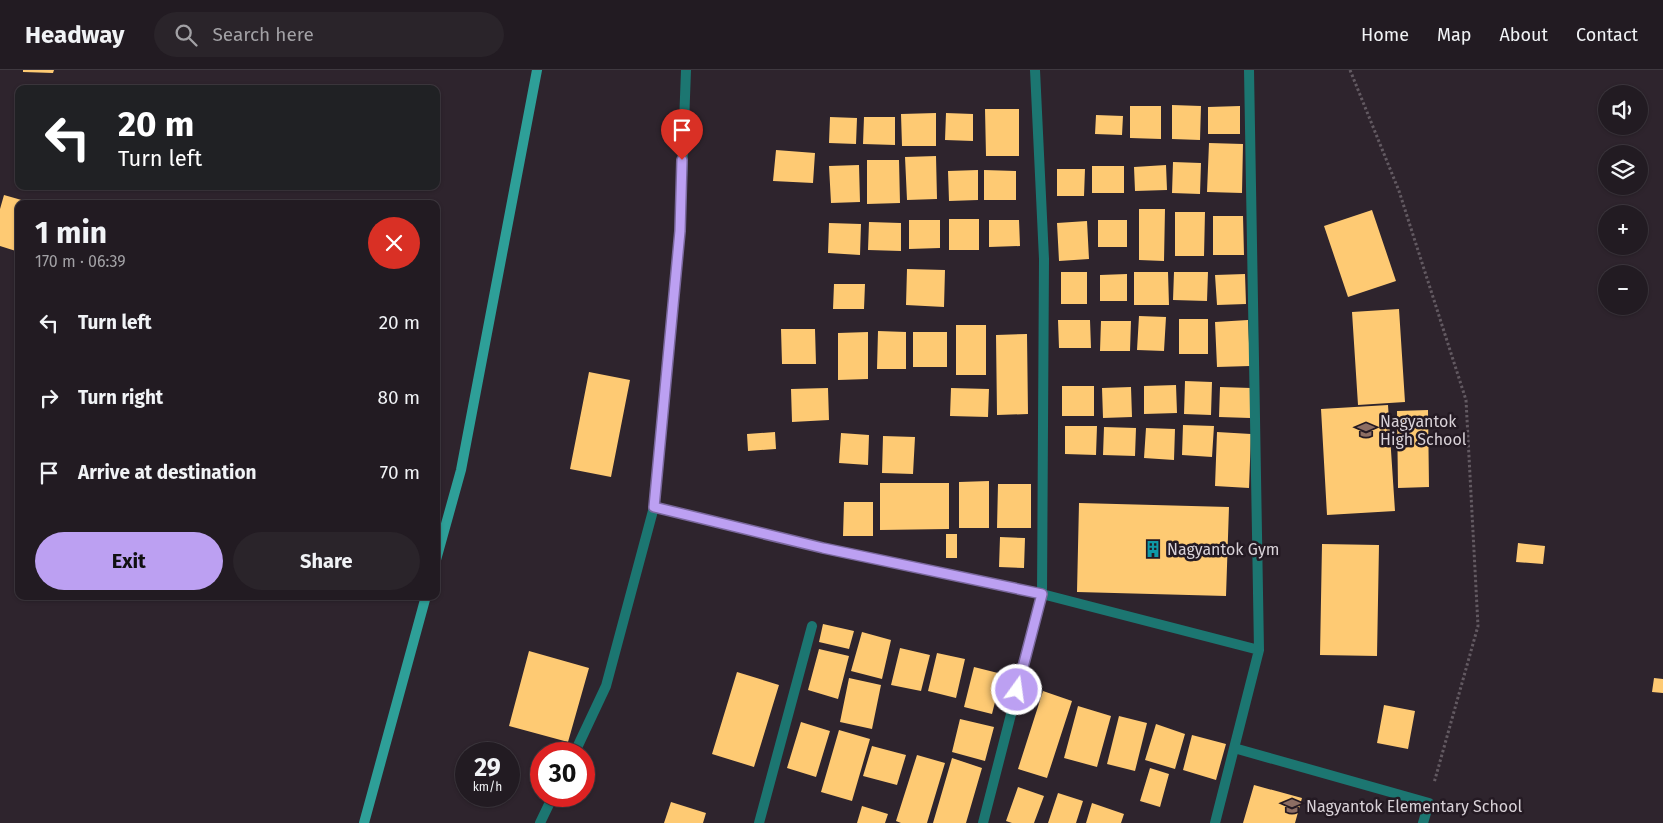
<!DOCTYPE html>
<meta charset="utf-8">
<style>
body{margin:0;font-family:"Fira Sans",sans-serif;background:#2a242a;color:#f1f3f6;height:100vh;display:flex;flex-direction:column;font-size:19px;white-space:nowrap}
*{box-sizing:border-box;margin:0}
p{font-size:16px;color:#a2a1a5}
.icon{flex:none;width:28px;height:28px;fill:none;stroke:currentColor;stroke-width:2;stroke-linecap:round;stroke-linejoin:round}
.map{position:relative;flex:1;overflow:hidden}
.details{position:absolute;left:15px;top:130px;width:425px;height:400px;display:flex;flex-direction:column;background:#221b22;border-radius:10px;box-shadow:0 1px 4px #0004,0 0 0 1px #3f3940}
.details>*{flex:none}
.top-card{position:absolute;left:15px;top:15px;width:425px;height:105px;border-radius:10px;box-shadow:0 1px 4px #0004,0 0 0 1px #3f3940;background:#202124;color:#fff;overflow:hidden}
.controls{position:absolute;left:1598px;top:15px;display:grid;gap:10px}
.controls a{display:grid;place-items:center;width:50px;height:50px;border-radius:50%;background:#221b22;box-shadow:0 1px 4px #0004,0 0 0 1px #3f3940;font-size:25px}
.speed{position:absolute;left:455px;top:672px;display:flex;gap:10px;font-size:25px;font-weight:700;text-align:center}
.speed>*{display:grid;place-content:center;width:65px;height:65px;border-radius:50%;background:#221b22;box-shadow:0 1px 4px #0004,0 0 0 1px #3f3940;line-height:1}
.speed small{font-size:12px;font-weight:400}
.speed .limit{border:8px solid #d22;background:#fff;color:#111}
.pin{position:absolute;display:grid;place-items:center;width:42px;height:42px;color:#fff;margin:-51px -21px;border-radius:50% 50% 50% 0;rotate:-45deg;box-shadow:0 0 5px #0007}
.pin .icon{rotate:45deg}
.me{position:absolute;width:55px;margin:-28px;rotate:14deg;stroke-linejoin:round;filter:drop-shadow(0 0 4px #0008)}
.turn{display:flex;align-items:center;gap:18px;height:105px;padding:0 20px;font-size:22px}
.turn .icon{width:65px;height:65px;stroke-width:2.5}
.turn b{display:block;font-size:35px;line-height:42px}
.round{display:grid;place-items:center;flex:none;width:52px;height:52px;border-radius:26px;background:#2a242a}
.summary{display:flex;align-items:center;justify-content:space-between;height:85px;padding:0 20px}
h1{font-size:30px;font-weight:700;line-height:38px}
.primary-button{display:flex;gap:10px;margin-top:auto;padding:10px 20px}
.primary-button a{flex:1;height:58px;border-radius:30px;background:#bca0f2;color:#111;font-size:20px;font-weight:700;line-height:58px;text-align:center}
.primary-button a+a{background:#2a242a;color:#f1f3f6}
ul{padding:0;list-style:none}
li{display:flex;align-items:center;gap:15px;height:75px;padding:0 20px}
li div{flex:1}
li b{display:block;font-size:19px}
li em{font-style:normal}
header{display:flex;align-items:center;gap:30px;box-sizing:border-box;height:70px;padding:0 25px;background:#221b22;border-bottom:1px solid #3f3940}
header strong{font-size:24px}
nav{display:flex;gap:28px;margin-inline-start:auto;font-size:18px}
.search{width:350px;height:45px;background:#2a242a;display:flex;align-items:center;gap:12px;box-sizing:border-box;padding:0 18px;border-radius:28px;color:#a2a1a5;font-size:19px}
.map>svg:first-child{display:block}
.building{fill:#feca73}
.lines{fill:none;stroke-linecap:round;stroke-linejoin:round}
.path{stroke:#635a62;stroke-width:3;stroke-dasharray:2.5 2.5;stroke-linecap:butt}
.street{stroke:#1c7671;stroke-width:10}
.secondary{stroke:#2e9f98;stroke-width:10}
.route-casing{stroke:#7a689d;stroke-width:12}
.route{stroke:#bca0f2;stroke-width:9}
.labels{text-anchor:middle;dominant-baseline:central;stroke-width:5;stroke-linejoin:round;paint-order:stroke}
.poi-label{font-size:16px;fill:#d9d2d8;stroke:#241a23;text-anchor:start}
</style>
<header>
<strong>Headway</strong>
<div class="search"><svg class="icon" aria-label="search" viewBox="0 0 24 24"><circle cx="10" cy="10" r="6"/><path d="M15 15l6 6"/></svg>Search here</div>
<nav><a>Home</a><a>Map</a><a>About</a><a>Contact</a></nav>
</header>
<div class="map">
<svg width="1663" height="753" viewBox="0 0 1663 753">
<rect width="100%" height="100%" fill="#2e242d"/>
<path class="building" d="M23 0H54L53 3 23 2Z
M1172 35 1201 36 1200 70 1172 69Z
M1130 36H1161V69L1130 68Z
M1240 36V64H1208V37Z
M985 39H1019V86H986Z
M936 43V76H902L901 44Z
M946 43 973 44V71L945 70Z
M1096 45 1123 46 1122 65 1095 64Z
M830 47 857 48 856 74 829 73Z
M864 47H895V75L863 74Z
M1209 73 1243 74 1242 123 1207 122Z
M776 80 815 83 813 113 773 111Z
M936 86 937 129 907 130 905 87Z
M867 90H899L900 133 867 134Z
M1173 92 1201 93 1200 124 1172 123Z
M859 95 860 132 831 133 829 96Z
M1166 95 1167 120 1135 121 1134 97Z
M1092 96H1124V123H1092Z
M1057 99H1085L1084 126H1057Z
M978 100V130L949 131 948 101Z
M984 100 1016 101V130H984Z
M4 125 32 133 19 134V182L0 176V139Z
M1139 139H1165L1164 191 1139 190Z
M1372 140 1396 211 1348 227 1324 156Z
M1175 142H1205L1204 186H1175Z
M1213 146H1243L1244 185H1213Z
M949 149H979V180H949Z
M909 150H940V178L909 179Z
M989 150H1019L1020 176 989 177Z
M1098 150H1127V177H1098Z
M1087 151 1089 189 1059 191 1057 153Z
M869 152 901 153V181L868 180Z
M829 153 861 154 860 185 828 183Z
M907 199 945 200 944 237 906 235Z
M1061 202H1087V234H1061Z
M1134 202H1168L1169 235H1134Z
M1174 202H1208L1207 231 1173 230Z
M1127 204V231H1100V205Z
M1245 204 1246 234 1217 235 1215 205Z
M834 214H865L864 239H833Z
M1399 239 1405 332 1358 335 1352 242Z
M1139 246 1166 247 1164 281 1137 280Z
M1179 249H1208V284H1179Z
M1058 250H1090L1091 278H1059Z
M1248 250 1250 296 1217 297 1215 252Z
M1101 251H1131L1130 281H1100Z
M956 255H986V305H956Z
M781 259H815L816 294H782Z
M878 261 906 262V299H877Z
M868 262V309L838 310V263Z
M913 262H947V297H913Z
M1027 264 1028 344 997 345 996 265Z
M589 302 630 310 611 407 570 399Z
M1185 311 1212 312 1211 345 1184 344Z
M1176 315 1177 343 1144 344V316Z
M1062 316H1094V346H1062Z
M1131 317 1132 347 1103 348 1102 318Z
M1220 317 1251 318 1250 348 1219 347Z
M828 318 829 350 792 352 791 319Z
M951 318 989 319 988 347 950 346Z
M1388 335 1395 441 1327 445 1321 339Z
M1428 340 1429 417 1398 418 1397 341Z
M1183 355 1214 356 1212 387 1182 385Z
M1065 356H1097L1096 385 1065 384Z
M1104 357 1136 358 1135 386 1103 385Z
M1146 358 1175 359 1174 390 1144 388Z
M775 362 776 379 748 381 747 364Z
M1217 362 1251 364 1249 418 1215 416Z
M841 363 869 365 868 395 839 393Z
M883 366 915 367 913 404 882 403Z
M989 411V458H959V412Z
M880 413H949V459L880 460Z
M998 414H1031V458H997Z
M844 432H873V466H843Z
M1079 433 1229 437 1226 526 1077 522Z
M946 464H957V488H946Z
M1000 467 1025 468 1024 498 999 497Z
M1518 473 1545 476 1543 494 1516 492Z
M1322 474 1379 475 1377 586 1320 585Z
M823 554 854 561 849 579 819 572Z
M862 562 891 570 882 609 851 601Z
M900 578 930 585 921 621 891 615Z
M819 579 849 586 838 629 808 620Z
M529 581 589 598 568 672 509 656Z
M937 583 965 589 956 628 928 621Z
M974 597 1002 604 992 644 964 637Z
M737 602 779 615 754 697 712 684Z
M849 608 881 615 872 659 840 652Z
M1654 608 1663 609V623L1652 622Z
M1043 621 1072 631 1047 708 1018 699Z
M1384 635 1415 641 1408 679 1377 673Z
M1078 636 1111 646 1097 697 1064 688Z
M1119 646 1147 653 1135 701 1107 694Z
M960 649 994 657 985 691 952 682Z
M801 652 830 661 816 707 787 698Z
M1156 654 1185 664 1175 699 1145 690Z
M839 660 870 669 852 731 821 722Z
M1192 665 1226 674 1216 710 1183 700Z
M872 676 906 685 897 715 863 706Z
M917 685 945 693 927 753H901L896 751Z
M952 688 982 698 966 753H933Z
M1150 698 1169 704 1160 737 1140 731Z
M1254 715 1302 728 1295 753H1243Z
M1018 717 1044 726 1034 753H1012L1006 751Z
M1058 723 1083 731 1076 753H1048Z
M671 732 706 743 703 753H664Z
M1092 733 1124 744 1121 753H1086Z
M862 736 888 744 885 753H857Z"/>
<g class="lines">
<path class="path" d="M1350 0 1399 121 1466 330 1478 556 1434 713"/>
<path class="street" d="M654 437 823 478 1042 524 1259 580
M1234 678 1429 733 1423 753
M574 684 606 616 654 437 680 161 686 0
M540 753 553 726
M759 753 812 556
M983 753 1042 524 1044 189 1035 0
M1215 753 1259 580 1249 0"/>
<path class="secondary" d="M436 490 461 400 537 0
M364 753 426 526"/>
</g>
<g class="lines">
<g class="route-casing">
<path id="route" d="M682 90 680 161 654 437 823 478 1042 524 1017 620"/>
</g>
<use href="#route" class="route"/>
</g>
<defs>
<g id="school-bare" transform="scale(1.35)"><path d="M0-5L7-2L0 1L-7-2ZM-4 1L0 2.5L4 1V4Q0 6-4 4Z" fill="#8d6e63" stroke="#241a23" stroke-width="2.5" paint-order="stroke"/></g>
<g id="building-bare" transform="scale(1.35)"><path d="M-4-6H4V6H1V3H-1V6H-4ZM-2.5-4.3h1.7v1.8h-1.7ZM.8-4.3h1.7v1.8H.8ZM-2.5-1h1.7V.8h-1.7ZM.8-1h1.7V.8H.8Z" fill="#0f9aa8" stroke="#241a23" stroke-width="2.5" paint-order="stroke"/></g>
</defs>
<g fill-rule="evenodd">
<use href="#school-bare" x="1366" y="360"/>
<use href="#building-bare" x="1153" y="479"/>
<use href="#school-bare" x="1292" y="736"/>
</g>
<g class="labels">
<g class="poi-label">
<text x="1380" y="351">Nagyantok<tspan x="1380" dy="18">High School</tspan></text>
<text x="1167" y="479">Nagyantok Gym</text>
<text x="1306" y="736">Nagyantok Elementary School</text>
</g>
</g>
</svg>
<div class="controls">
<a><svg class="icon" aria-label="sound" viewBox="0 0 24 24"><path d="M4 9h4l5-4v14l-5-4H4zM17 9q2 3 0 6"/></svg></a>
<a><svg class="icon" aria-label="layers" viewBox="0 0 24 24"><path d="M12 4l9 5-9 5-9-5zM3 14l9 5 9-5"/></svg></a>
<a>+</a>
<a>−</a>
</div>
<div class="speed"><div>29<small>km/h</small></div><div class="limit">30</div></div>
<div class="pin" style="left:682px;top:90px;background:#d93025"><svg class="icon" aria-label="arrive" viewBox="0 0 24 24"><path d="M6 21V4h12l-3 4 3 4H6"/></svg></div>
<svg class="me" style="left:1017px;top:620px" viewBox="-20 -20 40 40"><circle r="17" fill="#bca0f2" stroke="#fff" stroke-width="3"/><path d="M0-11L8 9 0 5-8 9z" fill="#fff"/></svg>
<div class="top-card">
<div class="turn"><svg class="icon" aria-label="left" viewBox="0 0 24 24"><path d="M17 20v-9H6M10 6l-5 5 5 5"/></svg><div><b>20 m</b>Turn left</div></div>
</div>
<section class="details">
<div class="summary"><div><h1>1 min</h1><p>170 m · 06:39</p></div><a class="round" style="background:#d93025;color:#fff"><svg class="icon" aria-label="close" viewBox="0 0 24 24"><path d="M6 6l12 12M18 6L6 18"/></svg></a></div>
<ul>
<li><svg class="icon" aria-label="left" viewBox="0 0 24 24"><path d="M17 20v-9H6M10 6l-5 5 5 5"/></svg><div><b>Turn left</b></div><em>20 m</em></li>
<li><svg class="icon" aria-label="right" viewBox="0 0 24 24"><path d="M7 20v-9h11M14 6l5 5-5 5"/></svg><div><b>Turn right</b></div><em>80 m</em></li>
<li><svg class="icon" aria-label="arrive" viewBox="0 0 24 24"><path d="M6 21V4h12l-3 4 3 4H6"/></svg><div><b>Arrive at destination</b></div><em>70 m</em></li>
</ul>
<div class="primary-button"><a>Exit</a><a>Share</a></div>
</section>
</div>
